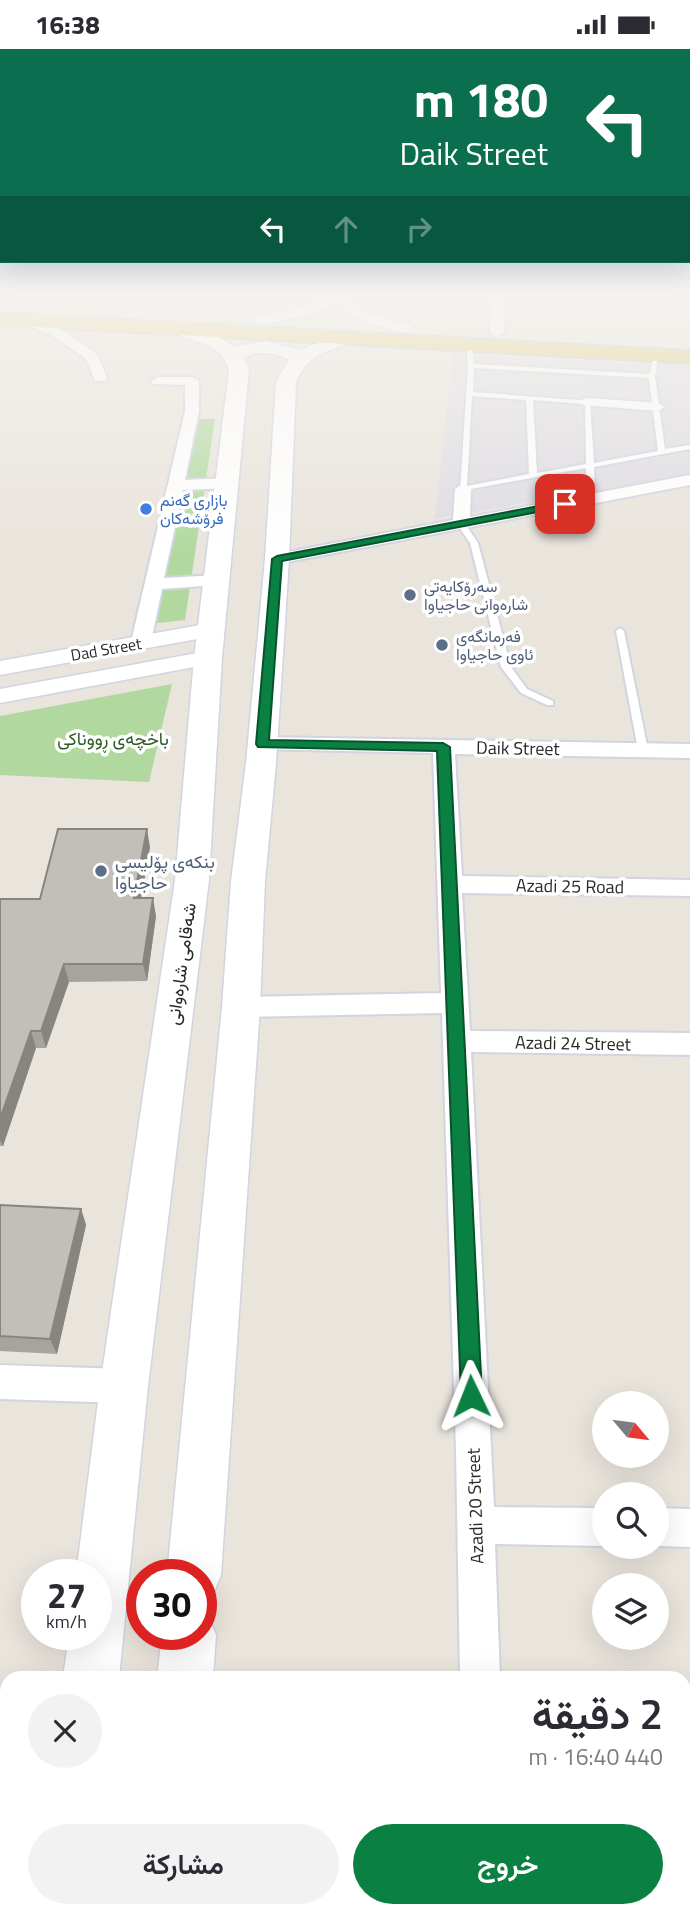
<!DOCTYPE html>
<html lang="ar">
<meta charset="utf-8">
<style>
body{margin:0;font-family:"Titillium Web",Vazirmatn,sans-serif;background:#f2f2f3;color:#2b2b33;direction:rtl;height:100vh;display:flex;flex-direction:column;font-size:26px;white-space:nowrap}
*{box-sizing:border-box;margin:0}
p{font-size:23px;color:#7c7c81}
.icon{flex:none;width:38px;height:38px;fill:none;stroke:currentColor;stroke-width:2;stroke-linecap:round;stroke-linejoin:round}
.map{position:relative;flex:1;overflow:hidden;direction:ltr}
.side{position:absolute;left:0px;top:1622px;width:691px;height:247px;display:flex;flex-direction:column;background:#fff;border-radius:21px 21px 0 0;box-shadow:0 7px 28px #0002;direction:rtl}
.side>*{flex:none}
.hud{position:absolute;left:0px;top:0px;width:691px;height:214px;box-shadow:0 7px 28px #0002;direction:rtl;background:#0b6e4f;color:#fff;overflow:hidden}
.needle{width:46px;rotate:119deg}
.controls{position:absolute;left:592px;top:1342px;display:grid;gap:14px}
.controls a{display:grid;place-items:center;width:77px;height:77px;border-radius:50%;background:#fff;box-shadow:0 7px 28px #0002;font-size:35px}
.speed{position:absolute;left:21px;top:1510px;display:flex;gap:14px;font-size:35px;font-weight:700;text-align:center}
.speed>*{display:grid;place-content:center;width:91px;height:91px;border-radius:50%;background:#fff;box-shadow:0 7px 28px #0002;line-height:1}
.speed small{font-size:18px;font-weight:400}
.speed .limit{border:10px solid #d22;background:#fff;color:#111}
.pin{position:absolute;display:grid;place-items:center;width:60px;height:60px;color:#fff;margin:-30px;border-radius:14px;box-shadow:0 4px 10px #0006}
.me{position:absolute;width:77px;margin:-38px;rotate:358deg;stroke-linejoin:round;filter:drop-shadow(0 0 5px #0008)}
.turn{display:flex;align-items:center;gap:24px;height:147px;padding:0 28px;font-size:32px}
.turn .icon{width:91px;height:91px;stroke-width:2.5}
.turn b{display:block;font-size:49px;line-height:60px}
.lanes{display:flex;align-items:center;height:66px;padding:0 28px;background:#0003;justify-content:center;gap:35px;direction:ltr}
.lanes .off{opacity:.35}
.round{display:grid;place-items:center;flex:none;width:74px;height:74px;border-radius:37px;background:#f2f2f3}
.headline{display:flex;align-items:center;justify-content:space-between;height:119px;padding:0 28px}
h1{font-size:42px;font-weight:600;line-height:52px}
.cta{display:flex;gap:14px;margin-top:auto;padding:14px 28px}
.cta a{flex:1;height:80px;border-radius:42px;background:#0b8043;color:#fff;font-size:28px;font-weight:600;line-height:80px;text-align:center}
.cta a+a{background:#f2f2f3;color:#2b2b33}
.status{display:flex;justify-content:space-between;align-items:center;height:49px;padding:0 35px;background:#fff;direction:ltr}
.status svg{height:19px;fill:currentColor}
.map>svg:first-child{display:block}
.industrial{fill:#dedce2}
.green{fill:#b1d99f}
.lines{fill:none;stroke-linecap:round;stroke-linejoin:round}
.service-casing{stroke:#d2d4e0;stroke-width:4}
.minor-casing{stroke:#d2d4e0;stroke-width:4}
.tertiary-casing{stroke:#d2d4e0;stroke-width:3}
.secondary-casing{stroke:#d2d4e0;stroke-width:3}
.primary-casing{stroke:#c3c3c3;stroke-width:4}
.service{fill:#fff;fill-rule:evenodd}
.minor{fill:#fff;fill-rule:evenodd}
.tertiary{fill:#fff;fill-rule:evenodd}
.secondary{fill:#fff;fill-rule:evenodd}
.primary{fill:#dfc86c;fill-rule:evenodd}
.wall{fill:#a7a39e}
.shaded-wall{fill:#888581}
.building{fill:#c2beb8;stroke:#888581;stroke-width:2}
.route{fill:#0b8043;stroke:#07532c;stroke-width:2}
.shop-dot{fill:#3f7fe0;stroke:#fff;stroke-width:2.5}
.service-dot{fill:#5c6f8a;stroke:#fff;stroke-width:2.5}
.labels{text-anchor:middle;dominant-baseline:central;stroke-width:7;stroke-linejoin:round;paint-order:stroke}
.far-shop-label{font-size:16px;fill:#366cbe;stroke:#fff;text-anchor:start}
.far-service-label{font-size:16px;fill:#4e5e75;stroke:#fff;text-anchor:start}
.far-street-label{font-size:16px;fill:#292929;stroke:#fff}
.park-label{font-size:18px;fill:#2c5c22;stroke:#fff}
.street-label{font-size:18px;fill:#292929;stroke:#fff}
.service-label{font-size:18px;fill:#4e5e75;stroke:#fff;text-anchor:start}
</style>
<div class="status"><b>16:38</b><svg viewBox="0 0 49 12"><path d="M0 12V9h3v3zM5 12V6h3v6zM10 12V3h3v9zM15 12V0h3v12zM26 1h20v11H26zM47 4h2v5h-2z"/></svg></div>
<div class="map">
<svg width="690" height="1868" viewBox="0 0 690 1868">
<rect width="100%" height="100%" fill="#e9e4dc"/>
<path class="industrial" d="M453 305 690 317V425L435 470Z"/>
<path class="green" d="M189 370H215L185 571 149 575Z
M172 635 149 733 0 726V667Z"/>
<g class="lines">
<g class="service-casing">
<path id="service" d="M469 293 472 295 474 315 649 325 654 306 659 305 655 327 665 400 690 396V400L594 418 595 450 591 452 587 450 586 419 460 442 468 317 466 295ZM474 319 649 329 658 402 594 414 590 352 473 343ZM472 347 526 351 529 425 467 437ZM533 351 585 355 586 415 537 424Z
M458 473H464L478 494 511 618 527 640 553 652V656H547L521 644 501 618 470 494 457 475Z
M620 579 624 582 648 701 643 704 638 701 616 582Z"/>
</g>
<g class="minor-casing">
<path id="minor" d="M493 243H505L504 284 497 288 490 284Z
M24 267 58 278 97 305 107 329 105 332H95L86 310 48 284 19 274V268Z
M158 328H192L199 332V362L185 431 227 429 235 434 227 439 183 441 164 529 217 526 226 531 217 536 162 540 151 593 141 599 131 593 185 362V336L153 335 151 332Z
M588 349 658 354 665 358 658 362 583 356 581 353 583 350Z
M690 426V436L277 515 268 510 277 505 453 471 455 440 463 435 471 440 470 468Z
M263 688 690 695V709L455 705 462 827 690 831V847L462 844 470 982 690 984V1006L471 1003 494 1458 604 1459V1497L495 1495 500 1629H460L456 1402 442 964 241 968 232 965 228 958 232 951 241 948 441 944 433 704 255 700 252 695 255 690Z
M0 1316 124 1320 136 1325 141 1337 136 1349 124 1354 0 1350Z
M656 1459 690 1460V1498L656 1497Z
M0 1826H7V1862L23 1864 12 1868H0Z
M466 1862H510V1868H466Z"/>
</g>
<g class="tertiary-casing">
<path id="tertiary" d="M331 243H351L353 255 365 263 410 276 412 279 404 284C387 279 341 271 338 251L314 265 261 276 253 271 255 268 304 258Z
M211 574 219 576 223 581 219 586 0 626V612Z
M208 602 216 604 220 609 216 614 0 654V640Z"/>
</g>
<g class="secondary-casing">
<path id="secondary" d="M181 274 214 285 235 298 266 292 300 301 344 284 353 290 351 294C327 301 306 308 296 333L289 510 276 714 265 832 260 958 221 1526 213 1545 201 1550V1526H167L222 958 231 832 246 714 265 510 276 333 289 310C274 304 259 300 244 309L249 321 222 609 209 831 148 1337 119 1629H63L69 1586H96V1526H76L100 1337 175 831 194 609 229 321C218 286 188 298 172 280L174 276Z
M201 1564 208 1567 216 1586 213 1629H157L162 1586H201Z
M33 1862H95V1868H33Z
M134 1862H196V1868H134Z"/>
</g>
<g class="primary-casing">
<path id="primary" d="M0 264 690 302V314L0 276Z"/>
</g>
<use href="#service" class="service"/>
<use href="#minor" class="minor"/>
<use href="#tertiary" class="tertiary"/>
<use href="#secondary" class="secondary"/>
<use href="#primary" class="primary"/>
</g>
<path class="wall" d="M150 798 141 849 156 867 147 932 69 933 46 999H36L3 1097H0V850H40Z
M0 1156 81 1160 86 1176 57 1305 0 1302Z"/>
<path class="shaded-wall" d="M147 780 150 798 138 867 134 849Z
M153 849 156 867 147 932 143 915Z
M64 915 69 933 46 999 41 982Z
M31 982 36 999 3 1097 0 1091V1070Z
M81 1160 86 1176 57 1305 50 1290Z"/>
<path class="building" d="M58 780H147L134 849H153L143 915H64L41 982H31L0 1070V850H40Z
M0 1156 81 1160 50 1290 0 1287Z"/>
<linearGradient id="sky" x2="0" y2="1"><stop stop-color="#7cb9e4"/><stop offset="0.48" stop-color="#f5f3ef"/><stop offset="1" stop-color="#f5f3ef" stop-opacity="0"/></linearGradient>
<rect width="690" height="504" fill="url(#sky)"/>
<path class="route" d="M565 452 570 455 569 457 282 512 269 691 443 694 450 698 482 1347 479 1354 471 1357 464 1354 461 1347 437 702 258 698 256 695 272 510 277 507Z"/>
<circle class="shop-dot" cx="146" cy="460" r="7"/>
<g class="service-dot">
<circle cx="410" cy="546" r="7"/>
<circle cx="442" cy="596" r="7"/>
<circle cx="101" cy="822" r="7"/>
</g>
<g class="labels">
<g class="far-shop-label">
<text x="160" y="451">بازاڕی گەنم<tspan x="160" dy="18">فرۆشەکان</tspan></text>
</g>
<g class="far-service-label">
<text x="424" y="537">سەرۆکایەتی<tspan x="424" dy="18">شارەوانی حاجیاوا</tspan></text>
<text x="456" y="587">فەرمانگەی<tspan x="456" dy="18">ئاوی حاجیاوا</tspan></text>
</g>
<g class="far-street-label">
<text transform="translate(106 600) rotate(-10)">Dad Street</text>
</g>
<g class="park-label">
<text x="113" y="689">باخچەی ڕووناکی</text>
</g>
<g class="street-label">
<text transform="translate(518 699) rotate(1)">Daik Street</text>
<text transform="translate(570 837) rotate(1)">Azadi 25 Road</text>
<text transform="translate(181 915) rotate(-82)">شەقامی شارەوانی</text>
<text transform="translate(573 994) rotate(1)">Azadi 24 Street</text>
<text transform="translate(475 1457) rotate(-92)">Azadi 20 Street</text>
</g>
<g class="service-label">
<text x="115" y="812">بنکەی پۆلیسی<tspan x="115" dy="21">حاجیاوا</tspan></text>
</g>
</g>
</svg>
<div class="controls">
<a><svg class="needle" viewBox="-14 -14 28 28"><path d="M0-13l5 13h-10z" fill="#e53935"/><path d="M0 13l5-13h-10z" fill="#7c7c81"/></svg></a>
<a><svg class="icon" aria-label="search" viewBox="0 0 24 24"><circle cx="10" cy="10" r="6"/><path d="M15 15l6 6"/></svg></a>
<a><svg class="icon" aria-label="layers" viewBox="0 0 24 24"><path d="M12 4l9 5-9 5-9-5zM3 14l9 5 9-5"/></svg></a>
</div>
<div class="speed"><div>27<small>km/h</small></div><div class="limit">30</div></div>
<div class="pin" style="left:565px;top:455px;background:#d93025"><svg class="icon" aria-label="arrive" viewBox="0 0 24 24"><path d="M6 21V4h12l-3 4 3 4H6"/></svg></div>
<svg class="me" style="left:471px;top:1347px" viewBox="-20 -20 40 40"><path d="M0-17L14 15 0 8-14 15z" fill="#0b8043" stroke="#fff" stroke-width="4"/></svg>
<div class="hud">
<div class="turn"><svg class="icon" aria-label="left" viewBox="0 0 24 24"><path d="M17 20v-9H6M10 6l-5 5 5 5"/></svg><div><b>180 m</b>Daik Street</div></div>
<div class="lanes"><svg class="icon" aria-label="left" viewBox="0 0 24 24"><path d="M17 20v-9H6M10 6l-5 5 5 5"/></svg><svg class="icon off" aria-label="ahead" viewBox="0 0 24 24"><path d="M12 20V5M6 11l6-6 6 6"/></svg><svg class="icon off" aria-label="right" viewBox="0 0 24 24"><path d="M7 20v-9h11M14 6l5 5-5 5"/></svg></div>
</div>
<section class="side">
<div class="headline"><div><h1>2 دقيقة</h1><p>440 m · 16:40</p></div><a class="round"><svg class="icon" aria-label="close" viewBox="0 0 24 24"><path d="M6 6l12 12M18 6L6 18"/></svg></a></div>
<div class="cta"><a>خروج</a><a>مشاركة</a></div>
</section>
</div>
